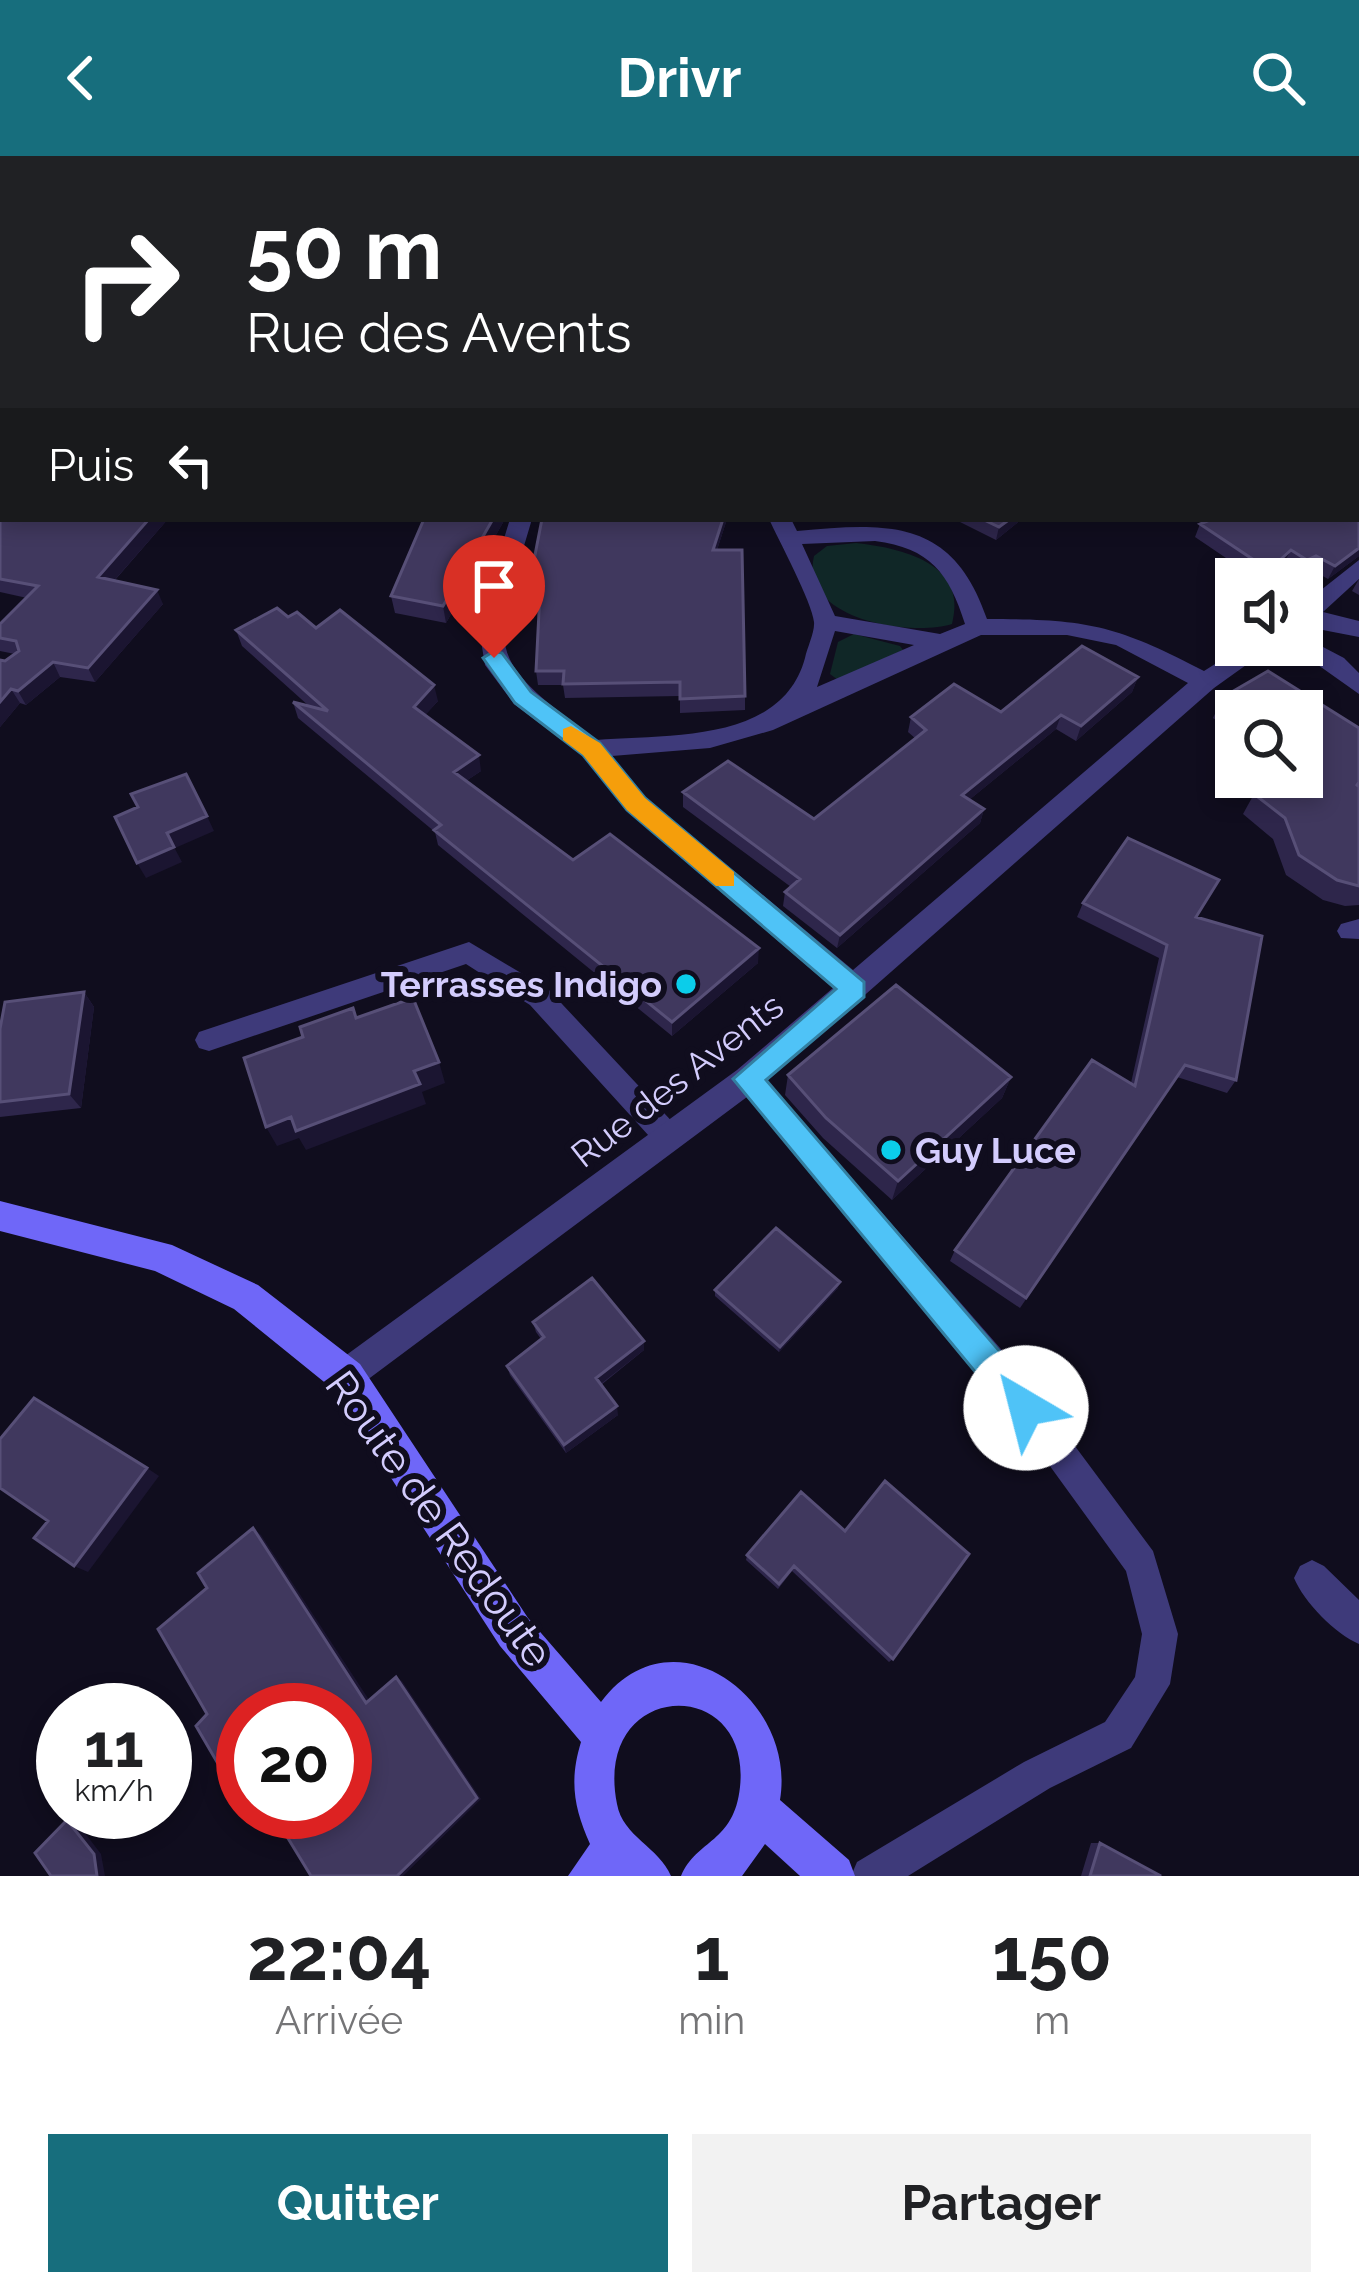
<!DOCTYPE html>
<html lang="fr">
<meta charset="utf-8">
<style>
body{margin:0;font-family:Raleway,sans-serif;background:#f2f2f2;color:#202124;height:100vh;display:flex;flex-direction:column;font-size:45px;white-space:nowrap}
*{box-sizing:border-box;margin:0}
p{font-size:39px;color:#757577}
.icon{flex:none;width:66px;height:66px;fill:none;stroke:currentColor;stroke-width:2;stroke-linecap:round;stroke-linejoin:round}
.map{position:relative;height:1720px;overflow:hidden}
.panel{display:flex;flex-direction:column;background:#fff;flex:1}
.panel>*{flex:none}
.banner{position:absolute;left:0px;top:0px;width:1359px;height:366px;box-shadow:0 6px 18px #0003;background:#202124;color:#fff;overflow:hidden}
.controls{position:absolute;left:1215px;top:402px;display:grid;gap:24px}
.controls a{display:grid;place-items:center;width:108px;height:108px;border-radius:0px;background:#fff;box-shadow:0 6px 18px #0003;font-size:60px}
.speed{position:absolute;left:36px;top:1527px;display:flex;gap:24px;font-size:60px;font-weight:700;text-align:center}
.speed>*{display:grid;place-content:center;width:156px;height:156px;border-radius:50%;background:#fff;box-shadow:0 6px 18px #0003;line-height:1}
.speed small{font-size:30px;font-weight:400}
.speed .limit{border:18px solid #d22;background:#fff;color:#111}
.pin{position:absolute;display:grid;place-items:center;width:102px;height:102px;color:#fff;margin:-123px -51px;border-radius:50% 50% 50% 0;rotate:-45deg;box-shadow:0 0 12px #0007}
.pin .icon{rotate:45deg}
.me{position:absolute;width:132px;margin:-66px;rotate:323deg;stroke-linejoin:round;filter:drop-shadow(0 0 9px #0008)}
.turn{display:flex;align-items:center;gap:42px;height:252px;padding:0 48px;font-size:54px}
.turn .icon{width:156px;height:156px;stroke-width:2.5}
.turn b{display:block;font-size:84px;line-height:102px}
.then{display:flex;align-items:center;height:114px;padding:0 48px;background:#0003;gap:24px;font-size:45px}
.eta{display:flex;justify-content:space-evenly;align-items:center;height:204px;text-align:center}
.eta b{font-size:72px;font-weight:700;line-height:84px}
.button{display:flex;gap:24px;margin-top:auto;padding:24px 48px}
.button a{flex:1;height:138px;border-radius:0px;background:#176e7d;color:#fff;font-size:48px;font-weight:700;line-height:138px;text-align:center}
.button a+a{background:#f2f2f2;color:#202124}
header{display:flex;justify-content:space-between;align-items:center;height:156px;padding:0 48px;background:#176e7d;color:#fff;font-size:54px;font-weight:700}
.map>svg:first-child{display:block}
.green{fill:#102727}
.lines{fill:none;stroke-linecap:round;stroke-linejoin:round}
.service{fill:#3e3a7a;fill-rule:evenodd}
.minor{fill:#3e3a7a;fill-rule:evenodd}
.tertiary{fill:#3e3a7a;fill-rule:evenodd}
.secondary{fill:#6f67f8;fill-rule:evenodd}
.wall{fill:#2e264b}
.shaded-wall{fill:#1b1531}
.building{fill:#40385e;stroke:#574f77;stroke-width:3}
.route{fill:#4fc3f7;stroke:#337fa1;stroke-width:3}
.slow{fill:#f59e0b}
.poi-dot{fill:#0bcdea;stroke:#100d1e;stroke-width:4.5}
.labels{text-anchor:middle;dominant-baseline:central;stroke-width:12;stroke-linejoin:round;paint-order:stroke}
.poi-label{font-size:36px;font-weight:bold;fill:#d3ccfd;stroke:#100d1e;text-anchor:end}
.street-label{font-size:36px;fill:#d3ccfd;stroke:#100d1e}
.near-street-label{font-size:42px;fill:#d3ccfd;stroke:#100d1e}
</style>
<header><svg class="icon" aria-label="back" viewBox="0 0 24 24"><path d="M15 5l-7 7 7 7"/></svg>Drivr<svg class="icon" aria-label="search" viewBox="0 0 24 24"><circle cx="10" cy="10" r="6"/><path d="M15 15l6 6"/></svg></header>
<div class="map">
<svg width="1359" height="1720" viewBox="0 0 1359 1720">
<rect width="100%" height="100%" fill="#100d1e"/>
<path class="green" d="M856 387C901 392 969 407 952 468 911 481 799 464 814 400L827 390Z
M854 478 900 490 903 494 838 524 830 518 838 486Z"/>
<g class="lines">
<path class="service" d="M1302 480 1344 502 1359 517V538L1294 492 1292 489H1302Z
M1359 763V783L1341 782 1337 775 1341 768Z
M469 786 548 833 679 973 683 982 679 991 669 995 659 991 530 849 466 808 209 895 199 892 195 884 199 876Z
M748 911 758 915 1014 1208 1153 1395 1178 1478 1170 1528 1131 1592 1050 1632 908 1720H851L857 1706 1024 1606 1105 1566 1135 1521 1142 1478 1126 1415 992 1230 738 931 734 923 738 915Z
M1312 1404 1324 1410 1359 1444V1488C1335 1478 1304 1446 1294 1422L1300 1410Z"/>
<path class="minor" d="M52 0H74L50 3Z
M3 19V29L0 30V20Z
M510 363H532C493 496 479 497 596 584 667 578 782 588 805 502 807 492 815 476 814 466 812 446 779 385 769 363H791L797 375C890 366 953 363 987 463 1087 463 1116 469 1204 515L1245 489H1274L1214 532 759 932 347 1239 334 1234 329 1221 334 1208 737 914 833 832 627 655 582 599 514 548 485 509 478 467ZM875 385C930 392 949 417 965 468L940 478 835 460 802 388ZM835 475 914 489 817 531ZM981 479H1067L1116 489 1188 527 853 814 645 641 612 600 710 592 773 574Z
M1359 404V423L1323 456 1359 465V481L1302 470V449Z"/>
<path class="tertiary" d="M447 0H469L445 3Z
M0 111H3V122H0Z"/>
<path class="secondary" d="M0 1045 172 1089 258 1129 360 1208 528 1462 601 1546C672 1451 797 1542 780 1644L849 1704 855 1720H800L765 1688 742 1720H681C697 1683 734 1687 740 1631 752 1517 592 1523 617 1648 623 1681 659 1691 671 1720H568L590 1688C574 1652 569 1625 581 1586L500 1490 334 1234 234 1153 155 1115 0 1075Z"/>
</g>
<path class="wall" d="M0 221 3 363H168L115 424 163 448 95 526 60 521 26 549 20 547 0 571V504L5 505 15 498 0 495V468L27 442 0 436Z
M1359 298V400L1328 423 1310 413 1300 418 1284 407 1267 423H1257L1195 381 1200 368 1356 363Z
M505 363 446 467 395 457 391 440Z
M727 363 717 394 745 540V554L680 557V540L565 542 563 529H538L536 515 539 450H530L528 435Z
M954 363H1022L996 384Z
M1359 423V439L1352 435Z
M288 461 316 472 438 545 425 559 481 615 466 625 573 704 758 807 672 880 438 689 435 676 298 562 293 546 310 551 242 490 236 474Z
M1268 515 1359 572V626L1357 629 1359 631V749L1345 750 1323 744 1286 719 1273 683 1243 658 1254 638 1260 633 1252 621H1302V555H1236V583L1235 578 1213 562 1223 541Z
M1138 521 1132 536 1076 585 1056 573 969 644 984 653 980 667 837 792 783 750 785 736 791 731 683 651V636L814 663 916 583 908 576 911 561 1001 556Z
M1083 747 1197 761 1236 924 1227 937 1177 921 1020 1152 950 1105 955 1094 1131 927 1159 802 1077 761Z
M84 836 94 851 81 952 0 961V873Z
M788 919 1011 921 1002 942 892 1044 823 982 785 939Z
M838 1132 779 1196 715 1140V1134Z
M533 1166 644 1185V1194L601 1229 618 1259 566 1297 510 1219 507 1210 541 1183 536 1176Z
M801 1336 893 1503 889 1506 792 1415 778 1433 746 1404 747 1399Z
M1091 1687H1100L1161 1720H1081Z"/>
<path class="shaded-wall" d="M341 0H378L370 3H333Z
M149 363H168L105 435 98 421Z
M493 363H505L446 467 443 450Z
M723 363H727L712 409 713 394Z
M1010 363H1022L996 384 999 371Z
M1359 392V400L1328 423 1335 410Z
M1291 394 1284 407 1264 423 1269 414Z
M1316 400 1310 413 1300 418 1307 404Z
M157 434 163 448 95 526 88 512Z
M53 506 60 521 26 549 18 535Z
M1138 521 1132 536 1076 585 1081 570Z
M434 529 438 545 418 567 414 551Z
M11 533 20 547 0 571V546Z
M1061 559 1056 573 958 653 962 639Z
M479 599 481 615 457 631 454 616Z
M984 653 980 667 837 792 840 779Z
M207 660 214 675 175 692 167 677Z
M174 691 182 706 146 722 137 707Z
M759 792 758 807 672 880V866Z
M84 836 94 851 81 952 69 938Z
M439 906 445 927 422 936 426 948 306 994 299 982 277 990 266 971Z
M1011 921 1002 942 892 1044 898 1025Z
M840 1126 838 1132 779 1196 780 1191Z
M644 1185V1194L597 1231 596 1222Z
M617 1250 618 1259 566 1297 564 1289Z
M147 1312 159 1320 88 1416 74 1410Z
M253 1372 261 1379 373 1550 366 1547Z
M396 1521 402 1525 481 1643 403 1720H397Z
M234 1592 243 1594 227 1608 217 1606Z
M67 1664H75L101 1698 105 1720H97Z"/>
<path class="building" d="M226 0H341L333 3H219Z
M574 0H630L629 3H565Z
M1356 53H1359V128L1356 129Z
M3 224V363H149L98 421 157 434 88 512 53 506 18 535 11 533 0 546V504L5 505 19 495 16 485 0 482V468L38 430 0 423V225Z
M1359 298V392L1335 410 1316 400 1307 404 1291 394 1269 414 1200 368 1212 363H1356V299Z
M424 363H493L443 450 391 440Z
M542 363H723L713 394H742L745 540 680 543V526L563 528 564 515H536L540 436 528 435Z
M982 363H1010L999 371Z
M277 452 288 461 297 456 316 472 340 454 434 529 414 551 479 599 454 616 573 704 610 678 759 792 672 866 434 674 441 669 293 546 328 555 236 474Z
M1082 490 1138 521 1081 570 1061 559 962 639 984 653 840 779 785 736 800 723 683 636 728 605 814 663 926 574 911 561 954 528 1001 556Z
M1268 515 1359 572V626L1357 629 1359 631V730L1337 724 1299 699 1285 662 1254 638 1277 621H1302V555H1243L1223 541Z
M186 618 207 660 167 677 174 691 137 707 115 661 138 651 131 638Z
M1128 682 1219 724 1196 761 1262 780 1236 924 1185 909 1026 1142 955 1094 1092 904 1135 930 1167 789 1083 747Z
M896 829 1011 921 898 1025 826 962 788 919Z
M84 836 69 938 0 946V873L5 846Z
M413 842 439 906 414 915 420 928 296 975 291 961 266 971 244 902 303 881 300 871 353 852 356 862Z
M776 1072 840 1126 780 1191 715 1134Z
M592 1122 644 1185 596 1222 617 1250 564 1289 507 1210 544 1181 533 1166Z
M34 1242 147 1312 74 1410 34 1382 48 1365 0 1332V1283Z
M885 1325 969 1398 893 1503 794 1410 779 1428 747 1399 801 1336 845 1375Z
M253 1372 366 1547 396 1521 477 1642 397 1720H311L272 1656H345V1554H243V1607L234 1592 217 1606 196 1570 207 1558 158 1473 207 1432 198 1417Z
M67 1664 94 1698 97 1720H51L35 1697Z
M1100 1687 1161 1720H1090Z"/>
<path class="route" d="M494 495 502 497 531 536 600 587 645 642 864 826V841L766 924 1038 1240 1043 1252 1038 1264 1026 1268 1015 1264 733 923 836 833 627 654 583 599 515 547 483 502Z"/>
<path class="slow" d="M571 570 600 587 645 642 734 716V730H716L627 654 583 599 563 584V573Z"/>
<g class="poi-dot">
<circle cx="686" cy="828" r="12"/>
<circle cx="891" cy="994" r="12"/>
</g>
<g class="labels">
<g class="poi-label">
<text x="662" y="828">Terrasses Indigo</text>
<text x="915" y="994" text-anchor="start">Guy Luce</text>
</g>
<g class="street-label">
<text transform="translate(677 924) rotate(-38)">Rue des Avents</text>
</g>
<g class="near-street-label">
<text transform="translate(439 1363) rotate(54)">Route de Redoute</text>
</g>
</g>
</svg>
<div class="controls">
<a><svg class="icon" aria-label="sound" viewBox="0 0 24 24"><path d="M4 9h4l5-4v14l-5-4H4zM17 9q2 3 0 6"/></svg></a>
<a><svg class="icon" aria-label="search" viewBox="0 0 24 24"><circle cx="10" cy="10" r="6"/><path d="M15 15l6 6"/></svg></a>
</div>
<div class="speed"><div>11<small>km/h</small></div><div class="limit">20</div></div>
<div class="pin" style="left:494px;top:502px;background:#d93025"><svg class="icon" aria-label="arrive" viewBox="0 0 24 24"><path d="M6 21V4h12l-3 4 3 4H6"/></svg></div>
<svg class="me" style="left:1026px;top:1252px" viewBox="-20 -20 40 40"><circle r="19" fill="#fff"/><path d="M0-13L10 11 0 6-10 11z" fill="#4fc3f7"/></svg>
<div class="banner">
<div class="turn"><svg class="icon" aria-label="right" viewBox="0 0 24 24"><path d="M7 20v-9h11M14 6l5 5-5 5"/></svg><div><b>50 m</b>Rue des Avents</div></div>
<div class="then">Puis<svg class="icon" aria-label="left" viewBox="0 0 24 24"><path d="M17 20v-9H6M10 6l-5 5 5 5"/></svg></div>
</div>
</div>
<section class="panel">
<div class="eta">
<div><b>22:04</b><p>Arrivée</p></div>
<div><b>1</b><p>min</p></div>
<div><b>150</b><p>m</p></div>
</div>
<div class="button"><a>Quitter</a><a>Partager</a></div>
</section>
